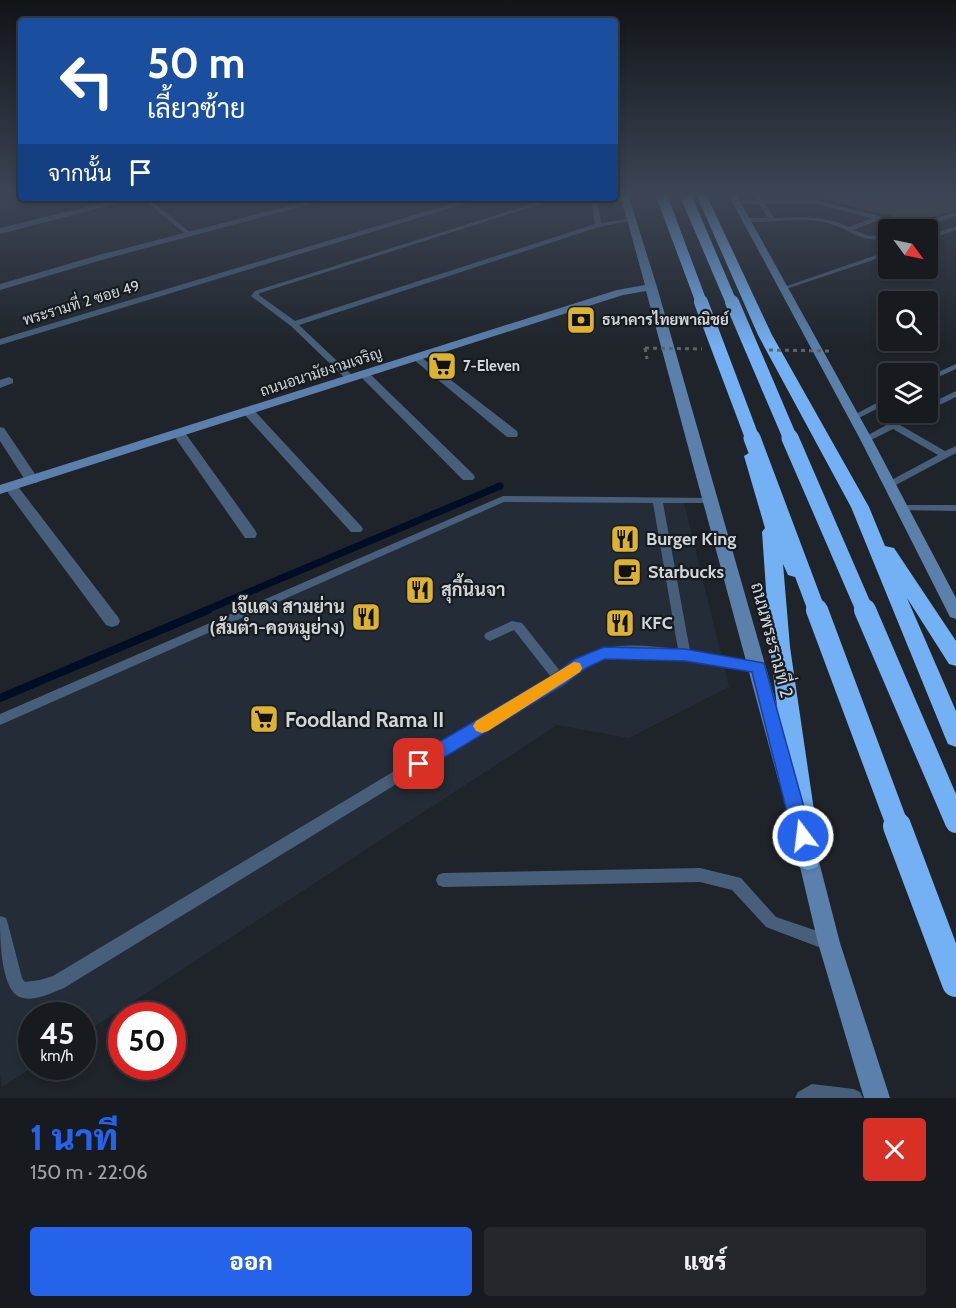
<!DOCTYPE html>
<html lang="th">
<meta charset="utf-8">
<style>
body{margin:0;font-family:Cabin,Sarabun,sans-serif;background:#24282d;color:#f1f3f6;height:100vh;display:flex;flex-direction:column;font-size:22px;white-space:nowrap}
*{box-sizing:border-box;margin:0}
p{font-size:20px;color:#9ea1a5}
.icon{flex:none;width:33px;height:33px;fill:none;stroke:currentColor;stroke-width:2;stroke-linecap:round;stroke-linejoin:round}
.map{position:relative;height:1098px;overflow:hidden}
.drawer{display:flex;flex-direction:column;background:#171b20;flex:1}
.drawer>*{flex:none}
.top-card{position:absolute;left:18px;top:18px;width:600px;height:183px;border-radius:6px;box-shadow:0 3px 9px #0003,0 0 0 2px #36393e;background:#1a4fa0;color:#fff;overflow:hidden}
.needle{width:39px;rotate:123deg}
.controls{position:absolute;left:878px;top:219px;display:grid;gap:12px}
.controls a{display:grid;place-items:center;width:60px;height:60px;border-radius:6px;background:#171b20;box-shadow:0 3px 9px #0003,0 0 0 2px #36393e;font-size:30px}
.speed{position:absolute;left:18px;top:1002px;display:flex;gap:12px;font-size:30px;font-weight:700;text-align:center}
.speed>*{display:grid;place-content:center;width:78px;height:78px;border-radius:50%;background:#171b20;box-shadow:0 3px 9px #0003,0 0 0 2px #36393e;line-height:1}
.speed small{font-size:15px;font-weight:400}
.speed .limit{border:9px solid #d22;background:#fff;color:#111}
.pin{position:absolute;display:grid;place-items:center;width:51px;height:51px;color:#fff;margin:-26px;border-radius:12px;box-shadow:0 3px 9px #0006}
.me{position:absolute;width:66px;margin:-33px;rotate:345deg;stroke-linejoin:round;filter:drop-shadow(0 0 4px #0008)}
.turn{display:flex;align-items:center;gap:21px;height:126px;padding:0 30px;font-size:27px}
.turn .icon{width:78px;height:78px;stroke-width:2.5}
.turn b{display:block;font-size:42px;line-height:51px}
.then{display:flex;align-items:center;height:57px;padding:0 30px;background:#0003;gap:12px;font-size:22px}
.round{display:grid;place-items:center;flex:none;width:63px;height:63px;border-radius:6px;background:#24282d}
.summary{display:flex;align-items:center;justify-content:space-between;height:102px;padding:0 30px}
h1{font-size:36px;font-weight:800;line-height:45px;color:#2563eb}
.action{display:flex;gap:12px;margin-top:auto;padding:12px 30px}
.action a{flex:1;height:69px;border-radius:6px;background:#2563eb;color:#fff;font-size:24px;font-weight:800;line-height:69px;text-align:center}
.action a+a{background:#24282d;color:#f1f3f6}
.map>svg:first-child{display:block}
.built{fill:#242d37}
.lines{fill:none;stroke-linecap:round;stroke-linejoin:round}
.stream-far1{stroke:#000d24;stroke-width:7}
.stream{stroke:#000d24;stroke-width:8}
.building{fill:#4a473f}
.path{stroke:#5e6368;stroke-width:3;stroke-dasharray:4 4;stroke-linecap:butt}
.lane{fill:#475f7a;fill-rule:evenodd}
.street{fill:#475f7a;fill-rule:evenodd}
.secondary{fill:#5a80ab;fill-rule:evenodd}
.highway{fill:#74b1f4;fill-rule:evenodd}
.path-bridge{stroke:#5e6368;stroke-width:3;stroke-dasharray:4 4;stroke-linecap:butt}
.highway-bridge-far4{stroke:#74b1f4;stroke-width:11}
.highway-bridge-far3{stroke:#74b1f4;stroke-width:14}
.highway-bridge-far2{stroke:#74b1f4;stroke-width:17}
.highway-bridge-far1{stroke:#74b1f4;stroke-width:22}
.highway-bridge{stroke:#74b1f4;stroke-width:28}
.route{fill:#2563eb;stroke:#184099;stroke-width:1.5}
.slow{fill:#f59e0b}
.labels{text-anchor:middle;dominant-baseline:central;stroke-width:4.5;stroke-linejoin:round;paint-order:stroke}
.far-street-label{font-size:15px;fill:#d1d5d8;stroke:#161b20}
.far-poi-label{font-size:15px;font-weight:bold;fill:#d1d5d8;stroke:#161b20;text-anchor:start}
.poi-label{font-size:18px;font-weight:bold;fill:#d1d5d8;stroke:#161b20;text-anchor:start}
.street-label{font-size:18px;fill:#d1d5d8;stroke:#161b20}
.near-poi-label{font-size:21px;font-weight:bold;fill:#d1d5d8;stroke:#161b20;text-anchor:start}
</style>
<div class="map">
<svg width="956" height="1098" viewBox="0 0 956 1098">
<rect width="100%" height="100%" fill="#1f242a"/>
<path class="built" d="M509 500 684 503 729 687 629 738 557 725 83 1034 82 1016H32V1066L33 1067 2 1087 0 1075V723Z"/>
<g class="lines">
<path class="stream-far1" d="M204 611 500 486"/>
<path class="stream" d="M0 698 208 610"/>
</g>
<path class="building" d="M823 194H956V210L928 218H895L891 214H882L822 199Z"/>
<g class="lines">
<path class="path" d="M645 348 647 359"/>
<path class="lane" d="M753 194H759L763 200H816L914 225 956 212V216L913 230H905L907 227 879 220 853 230 870 236 888 234V238C863 244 853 231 831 224 803 215 772 225 744 221L743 220 746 218H768L759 204H736L733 202 736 200H757ZM765 204H816L872 218 849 227C825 215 800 217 774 218Z
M551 198H560L260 293 259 295 295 321 595 224 591 198H597L601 223 632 218 635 220 599 227 299 325 353 376V380H347L291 326 251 296 255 291Z
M150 203H154L191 233V235H187L150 205Z
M956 226V230L927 240V236Z
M888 251V255L786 289 781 288Z
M956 364V369L927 382V377Z
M956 391V397L927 411V405Z
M888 397V403L857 419H851L850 417Z
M910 412H922L900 425 945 451 956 446V453L892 487H886L884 485 886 483 938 455 893 429 869 441 866 442 861 439Z
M503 496 714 498 716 500 714 502 711 503H663L690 651 758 662 762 664 764 667 762 670 758 672C707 662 649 647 597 661L64 988C51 993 36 1001 23 998 0 994 0 935 0 916L6 918 8 924 22 978 25 982 40 980 53 976 551 677 514 630 490 641 486 639 484 636 486 633 512 621 522 623 560 671C570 666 579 659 589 654 615 641 650 646 678 649L653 503 504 502 0 725V714Z
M902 505H956V511L898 510 897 508 898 506Z
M700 868 741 878 776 917 835 937 837 943 835 949 829 951 766 927 732 890 700 882 443 887 438 885 436 880 438 875 443 873Z
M812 1084 854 1089 860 1092 863 1098H795L798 1092Z"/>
<path class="street" d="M124 198H138L0 234V228Z
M320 198H334L105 259 0 290V284L99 255Z
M471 198H484L0 345V339Z
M417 354 517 431 518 434 517 437H507L413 359 411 357Z
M364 371 368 372 473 474 475 477 473 480H463L360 376V372Z
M9 377 13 379V383L0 388V380Z
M248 407 252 408 361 526 363 529 361 532H351L244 414 242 411Z
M0 427 4 428 37 477 39 480 37 483H27L0 441Z
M178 429 183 430 255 530 257 534 255 538H245L172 433Z
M11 483 16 484 118 617 120 621 118 625 112 627 106 625 6 490 4 487Z"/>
<path class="secondary" d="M620 194H628L657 287 799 783 796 789 789 792 782 789 779 783 646 291 623 295 0 494V485L617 290 645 285Z
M728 194H736L872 439 956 598V619L950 617 948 613 860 439Z
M806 840 813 843 816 850 840 943 890 1098H864L818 943 796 850 799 843Z"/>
<path class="highway" d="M696 194H706L772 335 869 507 885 546 894 548 956 641V666L949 664 907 598 956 711V747L948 744 945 737 851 507 758 335Z
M752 451 760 456 779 521 804 570 802 575 795 577 788 575 783 564 790 647 821 858 817 867 808 870 799 867 795 858 770 647 762 532 765 528 744 456Z"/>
<path class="path-bridge" d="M645 348 702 349
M769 350 829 351"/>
<path class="highway-bridge-far4" d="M661 194 702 304
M685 194 732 304"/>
<path class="highway-bridge-far3" d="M701 302 753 440
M732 302 791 440"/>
<path class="highway-bridge-far2" d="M752 438 817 611
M790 438 865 611"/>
<path class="highway-bridge-far1" d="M817 610 898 827
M865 610 956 822"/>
<path class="highway-bridge" d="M897 826 956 983"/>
</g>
<linearGradient id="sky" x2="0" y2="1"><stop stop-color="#111417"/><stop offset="0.56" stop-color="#3c4555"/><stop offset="1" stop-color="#3c4555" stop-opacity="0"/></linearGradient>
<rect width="956" height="348" fill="url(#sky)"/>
<path class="route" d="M604 647 685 649 764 663 812 836 809 843 803 845 796 843 793 836 752 672 685 661 605 659 586 668 565 684 425 769 419 772 412 769 410 764 412 758 553 675 575 659Z"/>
<path class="slow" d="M574 662 580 663 582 668 580 672 488 731 482 733 476 731 473 726 476 721Z"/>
<defs>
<g id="bank-square" transform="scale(1.5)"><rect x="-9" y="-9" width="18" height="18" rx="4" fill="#dcb233" stroke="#161b20"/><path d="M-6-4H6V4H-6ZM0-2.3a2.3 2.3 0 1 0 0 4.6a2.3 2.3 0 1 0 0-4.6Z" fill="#111"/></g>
<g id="supermarket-square" transform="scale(1.5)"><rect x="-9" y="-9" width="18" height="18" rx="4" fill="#dcb233" stroke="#161b20"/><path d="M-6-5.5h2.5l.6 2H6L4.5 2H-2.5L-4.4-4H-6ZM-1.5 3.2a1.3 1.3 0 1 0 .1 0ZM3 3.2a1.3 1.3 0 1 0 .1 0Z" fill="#111"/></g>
<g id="restaurant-square" transform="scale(1.5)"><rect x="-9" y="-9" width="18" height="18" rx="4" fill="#dcb233" stroke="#161b20"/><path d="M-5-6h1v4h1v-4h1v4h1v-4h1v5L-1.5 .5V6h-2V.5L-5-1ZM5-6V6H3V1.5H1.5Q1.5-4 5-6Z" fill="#111"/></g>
<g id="cafe-square" transform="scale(1.5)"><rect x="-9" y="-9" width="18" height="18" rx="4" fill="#dcb233" stroke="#161b20"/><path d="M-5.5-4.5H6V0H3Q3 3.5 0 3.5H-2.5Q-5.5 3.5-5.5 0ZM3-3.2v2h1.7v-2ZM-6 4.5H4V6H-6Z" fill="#111"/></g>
</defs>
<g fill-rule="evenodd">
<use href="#bank-square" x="581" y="320"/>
<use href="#supermarket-square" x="442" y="366"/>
<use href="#restaurant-square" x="625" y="539"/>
<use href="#cafe-square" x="627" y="572"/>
<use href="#restaurant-square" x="420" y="590"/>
<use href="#restaurant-square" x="366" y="617"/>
<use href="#restaurant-square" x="620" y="623"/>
<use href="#supermarket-square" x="264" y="719"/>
</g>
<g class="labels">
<g class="far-street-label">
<text transform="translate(81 303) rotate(-17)">พระรามที่ 2 ซอย 49</text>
<text transform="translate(321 372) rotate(-18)">ถนนอนามัยงามเจริญ</text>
</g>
<g class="far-poi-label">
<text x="602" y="320">ธนาคารไทยพาณิชย์</text>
<text x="463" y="366">7-Eleven</text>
</g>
<g class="poi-label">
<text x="646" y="539">Burger King</text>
<text x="648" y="572">Starbucks</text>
<text x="441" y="590">สุกี้นินจา</text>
<text x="345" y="607" text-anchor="end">เจ๊แดง สามย่าน<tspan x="345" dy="21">(ส้มตำ-คอหมูย่าง)</tspan></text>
<text x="641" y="623">KFC</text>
</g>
<g class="street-label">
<text transform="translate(772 640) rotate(75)">ถนนพระรามที่ 2</text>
</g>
<g class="near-poi-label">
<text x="285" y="719">Foodland Rama II</text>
</g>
</g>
</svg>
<div class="controls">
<a><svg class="needle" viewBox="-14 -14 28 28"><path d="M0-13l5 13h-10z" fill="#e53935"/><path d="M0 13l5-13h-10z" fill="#9ea1a5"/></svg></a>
<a><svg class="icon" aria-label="search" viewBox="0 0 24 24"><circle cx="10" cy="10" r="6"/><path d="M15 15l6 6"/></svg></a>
<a><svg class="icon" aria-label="layers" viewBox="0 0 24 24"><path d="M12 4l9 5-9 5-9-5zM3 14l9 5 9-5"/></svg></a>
</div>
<div class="speed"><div>45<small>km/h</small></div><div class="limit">50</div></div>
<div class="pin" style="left:419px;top:764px;background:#d93025"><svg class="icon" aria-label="arrive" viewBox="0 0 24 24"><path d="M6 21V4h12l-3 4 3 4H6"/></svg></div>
<svg class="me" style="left:803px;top:836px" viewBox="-20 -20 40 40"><circle r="17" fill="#2563eb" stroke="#fff" stroke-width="3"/><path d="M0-11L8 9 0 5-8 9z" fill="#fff"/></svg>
<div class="top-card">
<div class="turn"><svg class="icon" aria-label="left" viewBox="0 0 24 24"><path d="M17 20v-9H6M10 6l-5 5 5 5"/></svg><div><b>50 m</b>เลี้ยวซ้าย</div></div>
<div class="then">จากนั้น<svg class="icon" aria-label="arrive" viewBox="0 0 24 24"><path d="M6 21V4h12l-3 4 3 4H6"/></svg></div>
</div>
</div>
<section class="drawer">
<div class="summary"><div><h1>1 นาที</h1><p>150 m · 22:06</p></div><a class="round" style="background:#d93025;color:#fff"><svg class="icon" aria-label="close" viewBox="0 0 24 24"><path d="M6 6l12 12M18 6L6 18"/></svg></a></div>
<div class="action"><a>ออก</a><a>แชร์</a></div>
</section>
